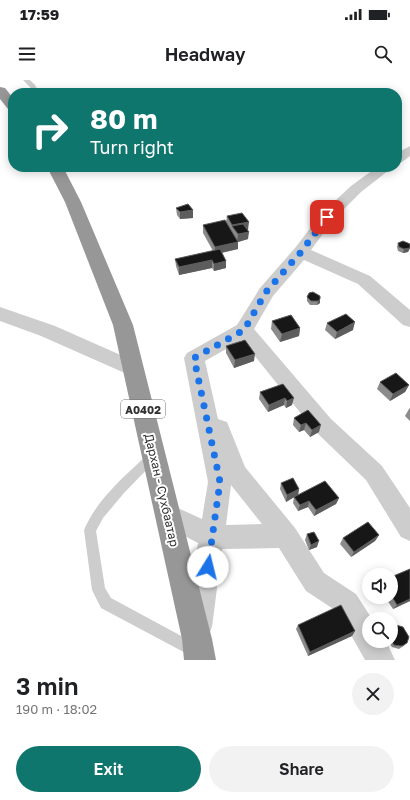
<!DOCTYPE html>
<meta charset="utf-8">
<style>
body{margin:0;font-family:"Golos Text",sans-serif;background:#f2f2f2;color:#202124;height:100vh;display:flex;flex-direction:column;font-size:15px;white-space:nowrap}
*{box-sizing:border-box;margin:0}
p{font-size:13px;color:#757577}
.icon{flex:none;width:22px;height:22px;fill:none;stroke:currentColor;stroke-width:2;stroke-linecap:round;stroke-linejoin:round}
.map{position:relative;height:580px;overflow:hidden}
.drawer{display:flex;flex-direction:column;background:#fff;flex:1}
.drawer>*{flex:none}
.banner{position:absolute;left:8px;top:8px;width:394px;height:84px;border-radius:16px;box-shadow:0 2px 10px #0003;background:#0f766e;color:#fff;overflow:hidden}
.tools{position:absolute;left:362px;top:488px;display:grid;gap:8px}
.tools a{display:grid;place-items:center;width:36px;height:36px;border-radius:50%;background:#fff;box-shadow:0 2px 10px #0003;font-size:20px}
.pin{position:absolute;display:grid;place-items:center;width:34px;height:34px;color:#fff;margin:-17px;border-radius:8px;box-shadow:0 2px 6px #0006}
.me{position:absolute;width:44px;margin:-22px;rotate:9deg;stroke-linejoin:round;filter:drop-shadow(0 0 3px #0008)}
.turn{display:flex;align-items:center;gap:14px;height:84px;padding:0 16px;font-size:18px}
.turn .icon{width:52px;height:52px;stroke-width:2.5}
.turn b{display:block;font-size:28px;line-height:34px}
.round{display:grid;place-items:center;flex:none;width:42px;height:42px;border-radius:21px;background:#f2f2f2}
.headline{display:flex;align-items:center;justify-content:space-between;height:68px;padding:0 16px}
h1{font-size:24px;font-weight:600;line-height:30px}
.cta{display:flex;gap:8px;margin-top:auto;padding:8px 16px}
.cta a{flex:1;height:46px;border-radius:24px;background:#0f766e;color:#fff;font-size:16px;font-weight:600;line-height:46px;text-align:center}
.cta a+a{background:#f2f2f2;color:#202124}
.status{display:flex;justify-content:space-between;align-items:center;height:28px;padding:0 20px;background:#fff;direction:ltr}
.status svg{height:11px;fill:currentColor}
header{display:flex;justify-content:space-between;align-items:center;height:52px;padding:0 16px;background:#fff;font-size:18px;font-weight:600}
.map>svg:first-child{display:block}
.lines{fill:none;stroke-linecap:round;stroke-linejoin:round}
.lane{fill:#cdcdcd;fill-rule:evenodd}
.street{fill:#cdcdcd;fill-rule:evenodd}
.highway{fill:#979797;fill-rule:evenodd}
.wall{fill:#8b8b8b}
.shaded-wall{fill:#5d5d5d}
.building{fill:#171717;stroke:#5d5d5d}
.route{stroke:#1a73e8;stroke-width:7;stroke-dasharray:0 12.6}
.labels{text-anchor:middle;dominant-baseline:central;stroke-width:4;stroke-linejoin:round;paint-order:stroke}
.shield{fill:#fff;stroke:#6e6e6e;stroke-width:1}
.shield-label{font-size:11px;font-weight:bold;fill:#303030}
.street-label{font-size:12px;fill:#303030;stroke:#fff}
</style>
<div class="status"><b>17:59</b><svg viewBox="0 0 49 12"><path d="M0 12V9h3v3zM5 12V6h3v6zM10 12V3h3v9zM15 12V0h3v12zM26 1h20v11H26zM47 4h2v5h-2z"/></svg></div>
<header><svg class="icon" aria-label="menu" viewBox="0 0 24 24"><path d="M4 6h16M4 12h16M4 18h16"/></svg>Headway<svg class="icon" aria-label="search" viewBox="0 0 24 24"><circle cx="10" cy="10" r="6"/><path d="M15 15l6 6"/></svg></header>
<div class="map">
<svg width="410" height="580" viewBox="0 0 410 580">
<rect width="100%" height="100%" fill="#fff"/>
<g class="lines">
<path class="lane" d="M23 0H30L35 5 39 13H33L30 7Z
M153 371 157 373 159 376 157 379 124 413 103 438 96 451 105 508 111 518 198 565 200 570 198 575 193 577 101 528 92 510 84 450C97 419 125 396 149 373Z"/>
<path class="street" d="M410 66V76L402 82 397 83V73Z
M377 87H393L361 112 333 140 311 170 370 196 410 230V247L403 245 358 204 304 180 273 216 254 249 331 339 382 386 410 428V461L401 457 366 400 315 351 242 260 205 281 218 339 227 342 245 387 295 448 324 493 356 514 372 539H369V561H386L395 580H365L338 532 306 511 279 468 222 469 212 547 208 557 198 561 188 557 184 547 198 463 158 442 155 434 158 426 167 423 202 439 208 402 184 278 187 273 237 245 260 208 295 168 321 134 351 106ZM231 405 262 444 226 445Z
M0 227 55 246 141 284 144 289 141 294 134 297 127 294 41 256 0 241Z"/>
<path class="highway" d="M0 7 5 8 13 18V30L8 29 0 19Z
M47 87H63L81 122 133 245 212 559 216 580H184L182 559 113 245 65 122Z"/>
</g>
<path class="wall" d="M176 128 193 138 180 139 177 135Z
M227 136 248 150H247L248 159 238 162V169L222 173 226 181V188L214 191 212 188 179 195 176 186 175 179 213 171 203 153V145L226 142Z
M398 163 410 168 408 172 403 173 398 171 397 167Z
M320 216V223L317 225H310L307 221V217Z
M272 241 300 248 299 256 280 262 271 249Z
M327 243 353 250 335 259 325 250Z
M226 266 254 281 234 288 226 273Z
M380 302 409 305 405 312 390 321 377 309Z
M283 304 292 325 286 328 284 325 268 332 259 319 260 312Z
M410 328V341L405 336 409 329Z
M308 330 319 352 310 357 304 350 299 352 293 345 294 338Z
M281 403 299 409 298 415 339 418 336 424 314 436 308 427 298 431 293 423 294 417 286 422 280 409Z
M307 454 317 467 309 470 305 460Z
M379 455 375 461 351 477 340 464 343 458Z
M410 489V521L393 529 385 517H391V497Z
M298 545 355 551 352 556 308 576 296 549Z
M391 546 405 565 399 569 392 567 388 561H391Z"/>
<path class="shaded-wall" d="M193 130V138L180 139V132Z
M249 142 248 150 236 152 232 146V153V145Z
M249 152 248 159 238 162V169L215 174V167L237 162 238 154Z
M410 168 408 172 403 173 404 169Z
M212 180V188L179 195V187Z
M226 181V188L214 191V184Z
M320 219V223L317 225 318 221Z
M355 242 353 250 335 259 337 252Z
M300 248 299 256 280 262 282 254Z
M255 274 254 281 234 288 235 280Z
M409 305 405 312 390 321 393 314Z
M285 318 284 325 268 332 269 325Z
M294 318 292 325 286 328 287 321Z
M306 343 304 350 299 352 301 345Z
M321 345 319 352 310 357 312 350Z
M299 409 298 415 286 422 287 415Z
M339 418 336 424 314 436 316 430Z
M309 421 308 427 298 431 300 425Z
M379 455 375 461 351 477 354 472Z
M319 461 317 467 309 470 311 465Z
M410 519V521L393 529 397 525Z
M355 551 352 556 308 576 310 572Z"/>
<path class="building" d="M188 124 193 130 180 132 176 128Z
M242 133 249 142 232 145 227 136Z
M225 140 238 162 215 167 203 145Z
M243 144 249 152 238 154 232 146Z
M403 161 410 164V168L404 169 399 167 398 163Z
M220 169 226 181 214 184 212 180 179 187 175 179Z
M313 212 320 216V219L318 221H311L307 217 309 213Z
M346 234 355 242 337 252 327 243Z
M291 235 300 248 282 254 272 241Z
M245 260 255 274 235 280 226 266Z
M396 293 409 305 393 314 380 302Z
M283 304 294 318 287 321 285 318 269 325 260 312Z
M308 330 321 345 312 350 306 343 301 345 294 338Z
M293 398 299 409 287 415 281 403Z
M325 401 339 418 316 430 309 421 300 425 294 417Z
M368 442 379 455 354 472 343 458Z
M314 452 319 461 311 465 307 454Z
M410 489V519L397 525 391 515V497Z
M341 525 355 551 310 572 298 545Z
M396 545 403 547 409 557 407 563 402 566 394 565 391 560V546Z"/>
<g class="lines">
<path class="route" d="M208 487 220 402 194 278 244 250 266 212 301 172 327 137"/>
</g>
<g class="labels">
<rect class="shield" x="121" y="320" width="44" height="18" rx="3"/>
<g class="shield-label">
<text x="143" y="329">A0402</text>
</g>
<g class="street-label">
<text transform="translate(162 410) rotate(77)">Дархан - Сүхбаатар</text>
</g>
</g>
</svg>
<div class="tools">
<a><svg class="icon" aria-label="sound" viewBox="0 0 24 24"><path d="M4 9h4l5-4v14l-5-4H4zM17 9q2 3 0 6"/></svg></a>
<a><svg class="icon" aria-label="search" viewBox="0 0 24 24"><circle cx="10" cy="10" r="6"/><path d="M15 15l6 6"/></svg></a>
</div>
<div class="pin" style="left:327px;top:137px;background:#d93025"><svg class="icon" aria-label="arrive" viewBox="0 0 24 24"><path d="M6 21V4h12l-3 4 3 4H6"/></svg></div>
<svg class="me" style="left:208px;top:487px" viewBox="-20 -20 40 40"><circle r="19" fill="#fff"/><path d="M0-13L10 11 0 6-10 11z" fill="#1a73e8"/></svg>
<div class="banner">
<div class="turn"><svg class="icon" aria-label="right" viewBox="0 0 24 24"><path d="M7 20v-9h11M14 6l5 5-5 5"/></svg><div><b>80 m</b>Turn right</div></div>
</div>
</div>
<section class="drawer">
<div class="headline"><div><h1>3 min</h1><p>190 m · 18:02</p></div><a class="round"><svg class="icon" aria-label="close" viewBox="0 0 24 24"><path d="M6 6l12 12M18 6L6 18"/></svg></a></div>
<div class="cta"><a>Exit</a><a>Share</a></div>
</section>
